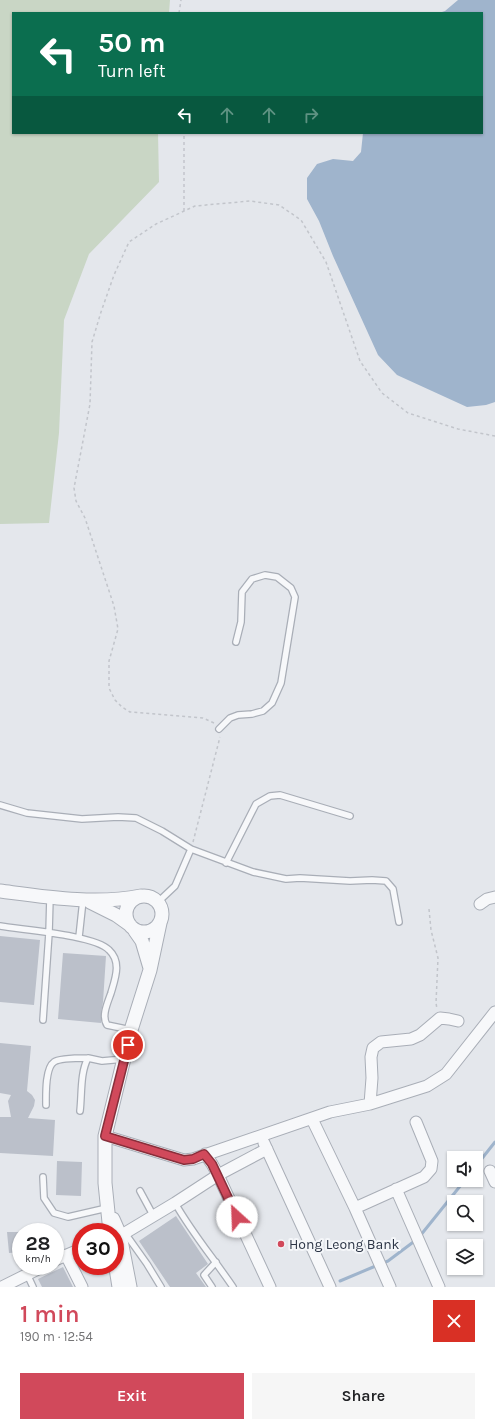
<!DOCTYPE html>
<meta charset="utf-8">
<style>
body{margin:0;font-family:Karla,sans-serif;background:#f6f6f6;color:#202124;height:100vh;display:flex;flex-direction:column;font-size:15px;white-space:nowrap}
*{box-sizing:border-box;margin:0}
p{font-size:13px;color:#757577}
.icon{flex:none;width:22px;height:22px;fill:none;stroke:currentColor;stroke-width:2;stroke-linecap:round;stroke-linejoin:round}
.map{position:relative;height:1287px;overflow:hidden}
.sheet{display:flex;flex-direction:column;background:#fff;flex:1}
.sheet>*{flex:none}
.guide{position:absolute;left:12px;top:12px;width:471px;height:122px;border-radius:0px;box-shadow:0 1px 3px #0004;background:#0b6e4f;color:#fff;overflow:hidden}
.fabs{position:absolute;left:447px;top:1151px;display:grid;gap:8px}
.fabs a{display:grid;place-items:center;width:36px;height:36px;border-radius:0px;background:#fff;box-shadow:0 1px 3px #0004;font-size:20px}
.speed{position:absolute;left:12px;top:1223px;display:flex;gap:8px;font-size:20px;font-weight:700;text-align:center}
.speed>*{display:grid;place-content:center;width:52px;height:52px;border-radius:50%;background:#fff;box-shadow:0 1px 3px #0004;line-height:1}
.speed small{font-size:10px;font-weight:400}
.speed .limit{border:6px solid #d22;background:#fff;color:#111}
.pin{position:absolute;display:grid;place-items:center;width:34px;height:34px;color:#fff;margin:-17px;border:2px solid #fff;border-radius:50%;box-shadow:0 1px 4px #0007}
.me{position:absolute;width:44px;margin:-22px;rotate:335deg;stroke-linejoin:round;filter:drop-shadow(0 0 3px #0008)}
.turn{display:flex;align-items:center;gap:14px;height:84px;padding:0 20px;font-size:18px}
.turn .icon{width:52px;height:52px;stroke-width:2.5}
.turn b{display:block;font-size:28px;line-height:34px}
.lanes{display:flex;align-items:center;height:38px;padding:0 20px;background:#0003;justify-content:center;gap:20px;direction:ltr}
.lanes .off{opacity:.35}
.round{display:grid;place-items:center;flex:none;width:42px;height:42px;border-radius:0px;background:#f6f6f6}
.summary{display:flex;align-items:center;justify-content:space-between;height:68px;padding:0 20px}
h1{font-size:24px;font-weight:600;line-height:30px;color:#d1495b}
.cta{display:flex;gap:8px;margin-top:auto;padding:8px 20px}
.cta a{flex:1;height:46px;border-radius:0px;background:#d1495b;color:#fff;font-size:16px;font-weight:600;line-height:46px;text-align:center}
.cta a+a{background:#f6f6f6;color:#202124}
.map>svg:first-child{display:block}
.green{fill:#c9d6c5}
.water{fill:#9fb4cc}
.lines{fill:none;stroke-linecap:round;stroke-linejoin:round}
.stream{stroke:#9fb4cc;stroke-width:3}
.building{fill:#bbc0ca}
.service-casing{stroke:#a9aeb7;stroke-width:8}
.minor-casing{stroke:#a9aeb7;stroke-width:13}
.tertiary-casing{stroke:#a9aeb7;stroke-width:15}
.path{stroke:#c2c5cb;stroke-width:1.5;stroke-dasharray:3 3;stroke-linecap:butt}
.service{stroke:#f7f8fa;stroke-width:5.5}
.minor{stroke:#f7f8fa;stroke-width:11}
.tertiary{stroke:#f7f8fa;stroke-width:13}
.route-casing{stroke:#882f3b;stroke-width:10}
.route{stroke:#d1495b;stroke-width:7}
.poi-dot{fill:#d1495b;stroke:#f4f6f9;stroke-width:1.5}
.labels{text-anchor:middle;dominant-baseline:central;stroke-width:4;stroke-linejoin:round;paint-order:stroke}
.poi-label{font-size:14px;fill:#2b3445;stroke:#f4f6f9;text-anchor:start}
</style>
<div class="map">
<svg width="495" height="1287" viewBox="0 0 495 1287">
<rect width="100%" height="100%" fill="#e4e7ec"/>
<path class="green" d="M0 0H170L169 13H13V133H158L159 182 89 254 64 320 59 433 49 523 0 524Z"/>
<path class="water" d="M458 0H495V402L486 405 467 407 397 375 378 355 333 256 319 221 307 199V178L317 164 333 159 353 161 361 152 363 133H482V13H439L445 11Z"/>
<g class="lines">
<path class="stream" d="M476 1166 495 1142
M420 1236 465 1180
M383 1263 388 1261 416 1240
M340 1281 378 1265"/>
</g>
<path class="building" d="M0 936 40 940 34 1005 0 1002Z
M63 953 106 956 103 1002 101 1013V1023L58 1019Z
M0 1043 31 1046 27 1091 32 1095 35 1100 34 1106 28 1118 55 1120 53 1156 0 1153V1117H11L8 1101 11 1095 0 1093Z
M57 1161 82 1162 81 1196 56 1195Z
M176 1216 208 1264 196 1273 206 1287H170L139 1241Z
M7 1232H21V1252L9 1253Z
M63 1267 73 1287H42L38 1279Z"/>
<g class="lines">
<g class="service-casing">
<path id="service" d="M219 729 230 718 238 715 252 714 263 711 272 703 281 683 295 597 291 588 277 577 265 575 252 579 242 592 241 622 236 642
M0 805 27 813 82 819 118 817 136 818 162 831 191 849
M226 863 256 804 270 796 280 795 350 816
M158 902 175 886 191 849 253 872 286 879 300 878 350 881 372 880 386 881 393 889 399 922
M0 926C23 930 95 935 109 950 122 962 115 979 111 993 108 1002 101 1016 107 1025L131 1030
M79 937 83 900
M43 1020 49 933 50 897
M46 1105C46 1095 45 1068 54 1062 59 1058 81 1058 88 1058
M80 1111C82 1094 80 1073 88 1058L102 1061 124 1059
M43 1177 44 1198 54 1213 68 1217 107 1208
M140 1191 153 1215
M175 1203C192 1233 214 1259 233 1287
M125 1233 147 1264 161 1287
M27 1274 33 1287
M212 1287 204 1275 216 1262"/>
</g>
<g class="minor-casing">
<path id="minor" d="M480 904 487 899 495 897
M370 1104 372 1078 371 1057 373 1048 381 1042 411 1039 420 1035 440 1018 449 1019 458 1021
M312 1119 355 1208 390 1287
M105 1136 184 1160 193 1159 330 1112 370 1104 427 1086 446 1074 495 1012
M264 1143 330 1287
M205 1154 212 1164 218 1175 270 1287
M490 1171 495 1182
M396 1189 439 1287
M355 1208 424 1177 431 1169 432 1161 416 1122
M115 1237 125 1233 175 1203 218 1175 267 1149
M66 1255 82 1287
M55 1260 81 1249
M2 1287 44 1266"/>
</g>
<g class="tertiary-casing">
<path id="tertiary" d="M0 891C46 897 95 905 141 896
M126 914a18 18 0 1 1 36 0a18 18 0 1 1-36 0Z
M90 902 116 915 130 925
M135 931 142 941 150 968
M113 1219 120 1235 130 1287
M110 1232 105 1183V1136L131 1030 150 970 160 923
M115 1262 119 1287"/>
</g>
<path class="path" d="M179 13 181 0
M184 211V133
M214 723 203 718 130 712 122 707 115 700 109 688V661L118 629 114 606 85 518 76 501 74 488 90 404 92 342 101 312 114 275 129 242 156 224 195 206 250 201 279 205 301 220 326 262 360 361 382 393 408 413 458 429 495 436
M193 842 220 737
M429 909 431 930 438 958 436 1003 437 1009"/>
<use href="#service" class="service"/>
<use href="#minor" class="minor"/>
<use href="#tertiary" class="tertiary"/>
</g>
<g class="lines">
<g class="route-casing">
<path id="route" d="M128 1045 105 1136 184 1160 193 1159 204 1154 212 1164 237 1217"/>
</g>
<use href="#route" class="route"/>
</g>
<circle class="poi-dot" cx="281" cy="1244" r="4"/>
<g class="labels">
<g class="poi-label">
<text x="289" y="1244">Hong Leong Bank</text>
</g>
</g>
</svg>
<div class="fabs">
<a><svg class="icon" aria-label="sound" viewBox="0 0 24 24"><path d="M4 9h4l5-4v14l-5-4H4zM17 9q2 3 0 6"/></svg></a>
<a><svg class="icon" aria-label="search" viewBox="0 0 24 24"><circle cx="10" cy="10" r="6"/><path d="M15 15l6 6"/></svg></a>
<a><svg class="icon" aria-label="layers" viewBox="0 0 24 24"><path d="M12 4l9 5-9 5-9-5zM3 14l9 5 9-5"/></svg></a>
</div>
<div class="speed"><div>28<small>km/h</small></div><div class="limit">30</div></div>
<div class="pin" style="left:128px;top:1045px;background:#d93025"><svg class="icon" aria-label="arrive" viewBox="0 0 24 24"><path d="M6 21V4h12l-3 4 3 4H6"/></svg></div>
<svg class="me" style="left:237px;top:1217px" viewBox="-20 -20 40 40"><circle r="19" fill="#fff"/><path d="M0-13L10 11 0 6-10 11z" fill="#d1495b"/></svg>
<div class="guide">
<div class="turn"><svg class="icon" aria-label="left" viewBox="0 0 24 24"><path d="M17 20v-9H6M10 6l-5 5 5 5"/></svg><div><b>50 m</b>Turn left</div></div>
<div class="lanes"><svg class="icon" aria-label="left" viewBox="0 0 24 24"><path d="M17 20v-9H6M10 6l-5 5 5 5"/></svg><svg class="icon off" aria-label="ahead" viewBox="0 0 24 24"><path d="M12 20V5M6 11l6-6 6 6"/></svg><svg class="icon off" aria-label="ahead" viewBox="0 0 24 24"><path d="M12 20V5M6 11l6-6 6 6"/></svg><svg class="icon off" aria-label="right" viewBox="0 0 24 24"><path d="M7 20v-9h11M14 6l5 5-5 5"/></svg></div>
</div>
</div>
<section class="sheet">
<div class="summary"><div><h1>1 min</h1><p>190 m · 12:54</p></div><a class="round" style="background:#d93025;color:#fff"><svg class="icon" aria-label="close" viewBox="0 0 24 24"><path d="M6 6l12 12M18 6L6 18"/></svg></a></div>
<div class="cta"><a>Exit</a><a>Share</a></div>
</section>
